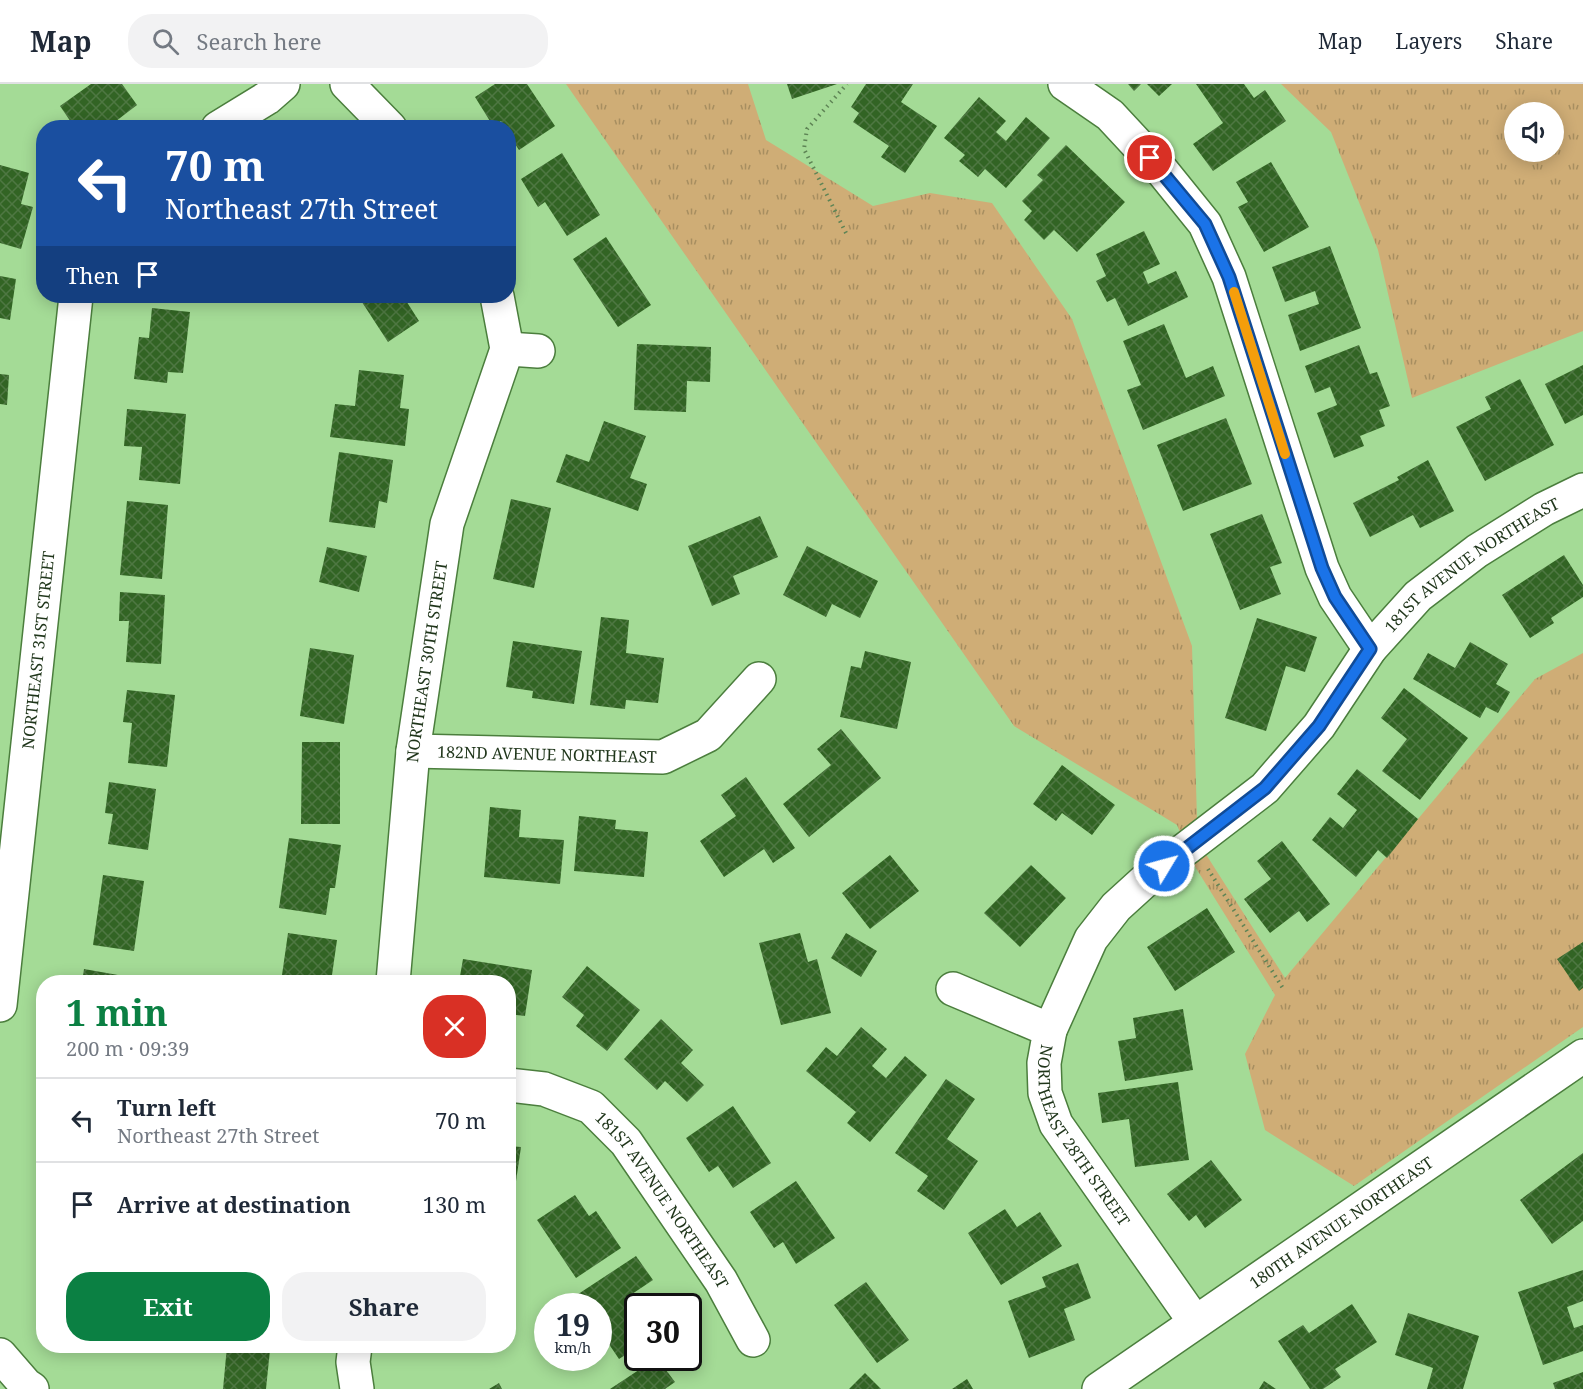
<!DOCTYPE html>
<meta charset="utf-8">
<style>
body{margin:0;font-family:"Noto Serif",serif;background:#f2f2f3;color:#1f2937;height:100vh;display:flex;flex-direction:column;font-size:22px;white-space:nowrap}
*{box-sizing:border-box;margin:0}
p{font-size:20px;color:#747a83}
.icon{flex:none;width:33px;height:33px;fill:none;stroke:currentColor;stroke-width:2;stroke-linecap:round;stroke-linejoin:round}
.map{position:relative;flex:1;overflow:hidden}
.sheet{position:absolute;left:36px;top:891px;width:480px;height:378px;display:flex;flex-direction:column;background:#fff;border-radius:24px;box-shadow:0 3px 15px #0003}
.sheet>*{flex:none}
.banner{position:absolute;left:36px;top:36px;width:480px;height:183px;border-radius:24px;box-shadow:0 3px 15px #0003;background:#1a4fa0;color:#fff;overflow:hidden}
.fabs{position:absolute;left:1504px;top:18px;display:grid;gap:12px}
.fabs a{display:grid;place-items:center;width:60px;height:60px;border-radius:50%;background:#fff;box-shadow:0 3px 15px #0003;font-size:30px}
.speed{position:absolute;left:534px;top:1209px;display:flex;gap:12px;font-size:30px;font-weight:700;text-align:center}
.speed>*{display:grid;place-content:center;width:78px;height:78px;border-radius:50%;background:#fff;box-shadow:0 3px 15px #0003;line-height:1}
.speed small{font-size:15px;font-weight:400}
.speed .limit{border:3px solid #111;border-radius:9px;background:#fff;color:#111}
.pin{position:absolute;display:grid;place-items:center;width:51px;height:51px;color:#fff;margin:-26px;border:3px solid #fff;border-radius:50%;box-shadow:0 2px 6px #0007}
.me{position:absolute;width:66px;margin:-33px;rotate:53deg;stroke-linejoin:round;filter:drop-shadow(0 0 4px #0008)}
.turn{display:flex;align-items:center;gap:21px;height:126px;padding:0 30px;font-size:27px}
.turn .icon{width:78px;height:78px;stroke-width:2.5}
.turn b{display:block;font-size:42px;line-height:51px}
.then{display:flex;align-items:center;height:57px;padding:0 30px;background:#0003;gap:12px;font-size:22px}
.round{display:grid;place-items:center;flex:none;width:63px;height:63px;border-radius:24px;background:#f2f2f3}
.summary{display:flex;align-items:center;justify-content:space-between;height:102px;padding:0 30px}
h1{font-size:36px;font-weight:700;line-height:45px;color:#0b8043}
.button{display:flex;gap:12px;margin-top:auto;padding:12px 30px}
.button a{flex:1;height:69px;border-radius:24px;background:#0b8043;color:#fff;font-size:24px;font-weight:700;line-height:69px;text-align:center}
.button a+a{background:#f2f2f3;color:#1f2937}
ul{padding:0;list-style:none}
li{display:flex;align-items:center;gap:18px;height:84px;padding:0 30px;border-top:2px solid #e0e1e3}
li div{flex:1}
li b{display:block;font-size:22px}
li em{font-style:normal}
header{display:flex;align-items:center;gap:36px;box-sizing:border-box;height:84px;padding:0 30px;background:#fff;border-bottom:2px solid #e0e1e3}
header strong{font-size:28px}
nav{display:flex;gap:33px;margin-inline-start:auto;font-size:21px}
.search{width:420px;height:54px;background:#f2f2f3;display:flex;align-items:center;gap:15px;box-sizing:border-box;padding:0 21px;border-radius:24px;color:#747a83;font-size:22px}
.map>svg:first-child{display:block}
.grass{fill:url(#grass-tufts);fill-rule:evenodd}
.building{fill:url(#building-cross-hatch)}
.lines{fill:none;stroke-linecap:round;stroke-linejoin:round}
.minor-casing{stroke:#4b7e3d;stroke-width:36}
.path{stroke:#5e8455;stroke-width:4;stroke-dasharray:1.5 4.5;stroke-linecap:butt}
.minor{stroke:#fff;stroke-width:33}
.route-casing{stroke:#114b97;stroke-width:15}
.route{stroke:#1a73e8;stroke-width:10}
.slow{stroke:#f59e0b;stroke-width:10}
.labels{text-anchor:middle;dominant-baseline:central;stroke-width:6;stroke-linejoin:round;paint-order:stroke}
.street-label{font-size:16px;fill:#1f351a;stroke:#d8f4d1}
</style>
<header>
<strong>Map</strong>
<div class="search"><svg class="icon" aria-label="search" viewBox="0 0 24 24"><circle cx="10" cy="10" r="6"/><path d="M15 15l6 6"/></svg>Search here</div>
<nav><a>Map</a><a>Layers</a><a>Share</a></nav>
</header>
<div class="map">
<svg width="1583" height="1305" viewBox="0 0 1583 1305">
<defs>
<pattern id="grass-tufts" width="24" height="20" patternUnits="userSpaceOnUse" patternTransform="scale(1.5)"><rect width="24" height="20" fill="#cfad76"/><path d="M3 7l-1-3M5 7V3M7 7l1-3M15 17l-1-3M17 17v-4M19 17l1-3" fill="none" stroke="#a78e60"/></pattern>
<pattern id="building-cross-hatch" width="8" height="8" patternUnits="userSpaceOnUse" patternTransform="scale(1.5)"><rect width="8" height="8" fill="#326424"/><path d="M0 0l8 8M0 8l8-8" fill="none" stroke="#4e7742"/></pattern>
</defs>
<rect width="100%" height="100%" fill="#a4db96"/>
<path class="grass" d="M566 0H748L766 56 873 122 930 109 992 119 1072 235 1192 562 1197 735 1207 772 1285 894 1535 595 1583 569V943L1354 1102 1265 1046 1245 970 1275 911 1194 781 1177 741 1014 642Z
M1281 0H1583V247L1412 314 1378 166 1331 48ZM1515 28H1554V68H1515Z"/>
<path class="building" d="M91 0H122L137 21 107 44H75L60 22Z
M495 0H527L555 42 519 66 508 49V44H505L501 37 493 42 475 13Z
M787 0H837L792 15Z
M866 0H913L901 18 937 42 905 89 881 73 889 62 853 38 859 29 851 23Z
M1128 0H1141L1134 7Z
M1147 0H1172L1159 12Z
M1196 0H1244L1254 14 1265 6 1286 37 1213 87 1193 60 1223 39Z
M979 13 1006 37 996 48 1006 57 1026 33 1050 54 1006 104 985 85 978 93 959 77 965 71 944 54Z
M1066 61 1125 118 1077 168 1054 146 1044 156 1024 136 1032 127 1022 117 1043 96 1037 91Z
M562 69 600 131 567 152 545 118 538 123 521 95Z
M1271 78 1309 143 1264 168 1238 123 1248 118 1236 98Z
M0 81 29 89 21 120 33 123 21 165 0 159Z
M1144 147 1160 180 1143 188 1148 200 1176 187 1188 213 1128 242 1115 214 1107 218 1096 197 1106 192 1096 170Z
M606 153 651 221 618 243 573 175Z
M1330 162 1361 244 1300 267 1288 231 1319 220 1315 207 1285 218 1272 183Z
M0 192 16 195 10 236 0 234Z
M358 212H403L419 237 388 258Z
M152 224 190 228 183 289 168 288 167 299 134 295 139 253 149 254Z
M1164 240 1186 294 1213 282 1225 312 1143 346 1127 306 1141 301 1123 257Z
M637 260 711 263 710 298 687 297 686 328 634 326Z
M1359 261 1370 290 1377 288 1390 322 1379 326 1385 342 1360 352 1364 362 1334 374 1317 329 1337 321 1330 303 1315 309 1305 282Z
M1583 281V331L1565 340 1545 300Z
M359 286 404 291 400 324 409 325 405 362 330 353 335 320 355 322Z
M0 290 9 291 7 321 0 320Z
M1520 295 1554 361 1485 397 1456 343 1491 325 1485 313Z
M127 325 186 330 180 400 139 396 142 363 124 362Z
M1226 334 1252 400 1183 427 1157 361Z
M604 337 646 352 630 394 647 400 638 427 556 398 566 370 589 378Z
M339 368 393 376 387 419 379 417 375 444 329 438Z
M1428 376 1454 427 1420 444 1413 431 1370 453 1353 419 1399 396 1397 393Z
M511 415 551 424 534 504 493 495Z
M127 417 168 421 162 495 120 491Z
M1262 430 1282 479 1270 483 1281 510 1240 526 1210 450Z
M760 432 778 473 733 492 740 510 712 522 688 462Z
M807 462 878 497 860 534 832 520 826 533 783 511Z
M327 463 367 472 359 508 319 498Z
M1564 471 1583 501V513L1551 534 1554 539 1530 554 1502 511Z
M120 508 165 511 161 580 126 578 129 537H119Z
M601 533 629 536 626 569 664 574 658 619 626 616 625 625 590 621Z
M1257 534 1317 553 1305 588 1286 582 1266 647 1225 634Z
M513 557 582 567 574 620 532 614 533 607 506 603Z
M1470 558 1508 580 1496 600 1510 608 1498 629 1486 623 1480 634 1413 595 1428 569 1455 584Z
M310 564 354 571 344 640 300 632Z
M865 567 911 578 897 645 840 633 851 582 861 584Z
M1404 604 1468 654 1420 716 1382 687 1407 655 1381 634Z
M127 606 175 611 167 683 128 679 132 639 123 638Z
M841 645 881 694 809 753 783 720 831 681 817 665Z
M302 658H340V740H301Z
M1062 681 1115 721 1092 751 1062 729 1056 737 1033 720Z
M1357 685 1418 735 1387 774 1378 766 1356 793 1312 756 1330 733 1343 744 1357 726 1337 710Z
M746 693 795 764 773 779 764 765 724 793 700 757 736 732 721 711Z
M109 698 156 705 148 766 108 760 113 730 105 729Z
M490 723 521 726 519 753 564 756 560 800 484 793Z
M579 732 616 736 615 745 648 748 644 793 574 787Z
M289 754 341 761 335 804H330L326 831 279 824Z
M1282 757 1330 820 1307 838 1299 827 1270 849 1244 815 1271 795 1257 777Z
M890 771 919 807 870 845 842 809Z
M1031 781 1066 814 1020 863 984 829Z
M103 791 144 797 134 867 93 861Z
M1207 824 1235 868 1175 907 1147 863Z
M288 849 337 856 331 898H281Z
M800 849 808 878 817 875 831 929 781 941 759 859Z
M846 849 877 867 861 893 831 874Z
M1583 858V904L1579 907 1557 875Z
M463 875 532 886 525 932 508 930V898H459Z
M587 882 640 926 607 967 576 942 584 931 562 913Z
M84 885 135 894V898H82Z
M1183 925 1193 986 1125 997 1118 957 1136 954 1133 934Z
M661 935 693 966 681 979 704 1001 687 1018 665 997 657 1006 624 975Z
M861 943 887 965 872 982 886 994 905 972 927 991 870 1058 847 1039 856 1028 806 987 826 963 837 972Z
M946 995 975 1015 947 1055 978 1077 944 1126 917 1107 928 1092 895 1069Z
M1178 998 1189 1076 1135 1083 1129 1035 1102 1039 1098 1009Z
M733 1022 771 1079 733 1104 718 1082 709 1088 686 1054Z
M508 1062 521 1063 515 1104 508 1103Z
M1583 1069V1137L1552 1160 1520 1116Z
M1211 1076 1242 1116 1205 1144 1196 1131 1189 1137 1167 1110Z
M796 1097 835 1154 796 1180 783 1158 774 1164 750 1128Z
M42 1105H44V1143L37 1142Z
M575 1111 589 1132 596 1127 621 1164 576 1194 537 1136Z
M1005 1125 1017 1143 1040 1128 1062 1162 1001 1201 968 1149Z
M636 1172 653 1196 629 1212 638 1224V1263L619 1275 598 1244V1222H560Z
M1078 1179 1091 1214 1064 1225 1075 1256 1029 1274 1008 1217 1046 1203 1042 1193Z
M1583 1186V1217L1567 1223 1574 1244 1583 1241V1267L1543 1281 1518 1208Z
M866 1198 909 1256 877 1279 834 1221Z
M1352 1220 1377 1258 1335 1285 1341 1293 1323 1305H1310L1278 1257 1303 1241 1309 1249Z
M1408 1229 1479 1252 1463 1305H1427L1433 1284 1395 1271Z
M227 1262H298V1269L270 1266 266 1305H223Z
M461 1262H484L483 1267Z
M657 1274 675 1298 665 1305H610Z
M1583 1288V1305H1555L1553 1299Z
M865 1289 881 1305H849Z
M967 1295 973 1305H952Z
M1264 1297 1276 1305H1259Z
M499 1299 502 1305H489Z"/>
<g class="lines">
<g class="minor-casing">
<g id="minor">
<path d="M347 0 390 44"/>
<path d="M1065 0 1110 31 1163 88 1205 140 1229 193 1322 484 1335 513 1370 565"/>
<path d="M218 44 267 14 283 0"/>
<path d="M507 265 538 267"/>
<path id="s1" d="M413 667 663 673 708 651 759 595"/>
<path id="s2" d="M393 898 413 667 447 440 507 265 497 212"/>
<path id="s3" d="M953 905 1050 946 1044 979 1045 1009 1056 1040 1195 1238"/>
<path id="s4" d="M0 921 76 212"/>
<path id="s5" d="M1050 946 1091 855 1116 823 1149 793 1265 704 1319 642 1370 565 1418 512 1477 467 1544 425 1583 406"/>
<path id="s6" d="M508 1001 544 1005 591 1023 626 1058 721 1197 753 1256"/>
<path d="M355 1262 353 1278 357 1305"/>
<path d="M0 1271 26 1301 32 1305"/>
<path id="s7" d="M1099 1305 1583 972"/>
</g>
</g>
<path class="path" d="M846 149 804 65 807 45 847 0
M1208 785 1284 906"/>
<use href="#minor" class="minor"/>
</g>
<g class="lines">
<g class="route-casing">
<path id="route" d="M1150 74 1205 140 1229 193 1322 484 1335 513 1370 565 1319 642 1265 704 1164 782"/>
</g>
<use href="#route" class="route"/>
<path class="slow" d="M1234 208 1285 370"/>
</g>
<g class="labels">
<g class="street-label">
<text stroke="none"><textPath href="#s5" startOffset="639">181ST AVENUE NORTHEAST</textPath></text>
<text stroke="none"><textPath href="#s4" startOffset="357">NORTHEAST 31ST STREET</textPath></text>
<text stroke="none"><textPath href="#s2" startOffset="322">NORTHEAST 30TH STREET</textPath></text>
<text stroke="none"><textPath href="#s1" startOffset="134">182ND AVENUE NORTHEAST</textPath></text>
<text stroke="none"><textPath href="#s3" startOffset="222">NORTHEAST 28TH STREET</textPath></text>
<text stroke="none"><textPath href="#s6" startOffset="204">181ST AVENUE NORTHEAST</textPath></text>
<text stroke="none"><textPath href="#s7" startOffset="294">180TH AVENUE NORTHEAST</textPath></text>
</g>
</g>
</svg>
<div class="fabs">
<a><svg class="icon" aria-label="sound" viewBox="0 0 24 24"><path d="M4 9h4l5-4v14l-5-4H4zM17 9q2 3 0 6"/></svg></a>
</div>
<div class="speed"><div>19<small>km/h</small></div><div class="limit">30</div></div>
<div class="pin" style="left:1150px;top:74px;background:#d93025"><svg class="icon" aria-label="arrive" viewBox="0 0 24 24"><path d="M6 21V4h12l-3 4 3 4H6"/></svg></div>
<svg class="me" style="left:1164px;top:782px" viewBox="-20 -20 40 40"><circle r="17" fill="#1a73e8" stroke="#fff" stroke-width="3"/><path d="M0-11L8 9 0 5-8 9z" fill="#fff"/></svg>
<div class="banner">
<div class="turn"><svg class="icon" aria-label="left" viewBox="0 0 24 24"><path d="M17 20v-9H6M10 6l-5 5 5 5"/></svg><div><b>70 m</b>Northeast 27th Street</div></div>
<div class="then">Then<svg class="icon" aria-label="arrive" viewBox="0 0 24 24"><path d="M6 21V4h12l-3 4 3 4H6"/></svg></div>
</div>
<section class="sheet">
<div class="summary"><div><h1>1 min</h1><p>200 m · 09:39</p></div><a class="round" style="background:#d93025;color:#fff"><svg class="icon" aria-label="close" viewBox="0 0 24 24"><path d="M6 6l12 12M18 6L6 18"/></svg></a></div>
<ul>
<li><svg class="icon" aria-label="left" viewBox="0 0 24 24"><path d="M17 20v-9H6M10 6l-5 5 5 5"/></svg><div><b>Turn left</b><p>Northeast 27th Street</p></div><em>70 m</em></li>
<li><svg class="icon" aria-label="arrive" viewBox="0 0 24 24"><path d="M6 21V4h12l-3 4 3 4H6"/></svg><div><b>Arrive at destination</b></div><em>130 m</em></li>
</ul>
<div class="button"><a>Exit</a><a>Share</a></div>
</section>
</div>
